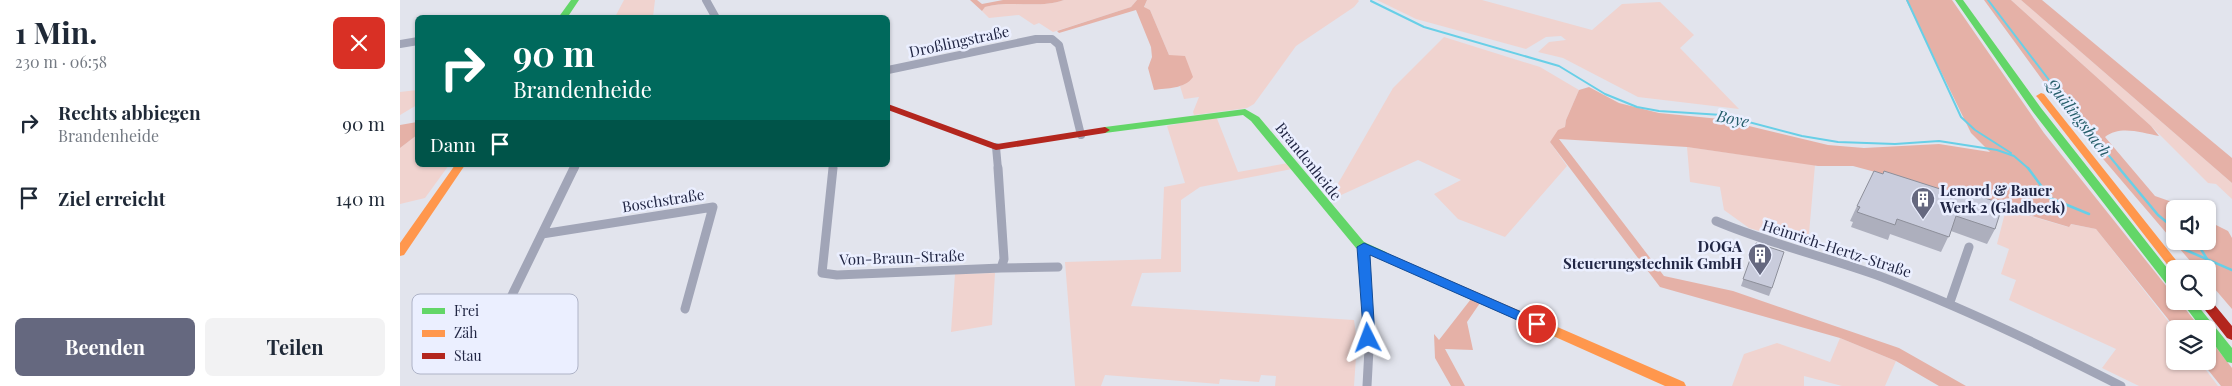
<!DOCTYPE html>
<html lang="de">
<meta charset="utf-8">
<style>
body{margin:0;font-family:"Playfair Display",serif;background:#f2f2f3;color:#1f2937;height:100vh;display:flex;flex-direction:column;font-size:19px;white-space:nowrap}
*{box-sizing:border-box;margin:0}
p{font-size:16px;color:#747a83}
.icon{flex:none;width:28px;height:28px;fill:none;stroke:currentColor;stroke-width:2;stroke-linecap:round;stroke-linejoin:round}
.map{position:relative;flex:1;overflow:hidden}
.sheet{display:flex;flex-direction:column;background:#fff;width:400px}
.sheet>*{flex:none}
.banner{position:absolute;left:15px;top:15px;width:475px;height:152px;border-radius:8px;box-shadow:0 1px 4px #0004;background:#00695c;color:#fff;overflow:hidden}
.buttons{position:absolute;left:1766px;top:200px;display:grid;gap:10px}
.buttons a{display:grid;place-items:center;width:50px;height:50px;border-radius:8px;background:#fff;box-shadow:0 1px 4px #0004;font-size:25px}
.pin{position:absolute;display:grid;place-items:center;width:42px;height:42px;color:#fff;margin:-21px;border:2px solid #fff;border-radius:50%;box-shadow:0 1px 5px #0007}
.me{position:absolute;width:55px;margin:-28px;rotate:357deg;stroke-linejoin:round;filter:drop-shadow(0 0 4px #0008)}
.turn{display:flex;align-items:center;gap:18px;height:105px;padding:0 15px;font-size:22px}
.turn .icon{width:65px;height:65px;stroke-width:2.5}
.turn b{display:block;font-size:35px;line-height:42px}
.then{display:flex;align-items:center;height:48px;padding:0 15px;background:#0003;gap:10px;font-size:19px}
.round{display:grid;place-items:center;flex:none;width:52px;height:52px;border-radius:8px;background:#f2f2f3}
.summary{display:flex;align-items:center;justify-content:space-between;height:85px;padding:0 15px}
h1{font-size:30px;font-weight:700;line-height:38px}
.cta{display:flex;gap:10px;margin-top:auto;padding:10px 15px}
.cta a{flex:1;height:58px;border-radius:8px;background:#65687f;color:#fff;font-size:20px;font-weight:700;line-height:58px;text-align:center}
.cta a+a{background:#f2f2f3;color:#1f2937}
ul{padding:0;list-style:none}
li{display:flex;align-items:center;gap:15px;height:75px;padding:0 15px}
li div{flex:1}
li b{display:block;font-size:19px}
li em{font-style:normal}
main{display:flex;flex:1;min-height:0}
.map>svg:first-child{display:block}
.green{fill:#f0d3cf}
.forest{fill:#e5b1a7}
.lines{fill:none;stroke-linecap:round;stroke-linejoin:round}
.stream-far1{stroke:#68cfe7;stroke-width:2}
.stream{stroke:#68cfe7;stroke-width:2.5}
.street-far1{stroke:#a1a5b7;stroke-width:8}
.street{stroke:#a1a5b7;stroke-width:9}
.fast{fill:#63d668;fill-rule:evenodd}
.slow{fill:#ff974d;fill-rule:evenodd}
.jam{fill:#b3261e;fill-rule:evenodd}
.wall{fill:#adafbd}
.building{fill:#c9ccdc;stroke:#8d8f9a}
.route{fill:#1a73e8;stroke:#114b97}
.labels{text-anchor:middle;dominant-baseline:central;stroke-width:5;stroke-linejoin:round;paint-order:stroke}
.street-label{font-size:15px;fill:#212644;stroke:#ebefff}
.poi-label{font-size:15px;font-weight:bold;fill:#212644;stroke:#ebefff;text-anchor:start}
.water-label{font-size:16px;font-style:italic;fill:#265e6b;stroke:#ebefff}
.key{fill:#ebefff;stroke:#aeb3c7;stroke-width:1}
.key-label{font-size:14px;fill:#212644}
</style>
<main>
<section class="sheet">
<div class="summary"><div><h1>1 Min.</h1><p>230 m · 06:58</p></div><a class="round" style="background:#d93025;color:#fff"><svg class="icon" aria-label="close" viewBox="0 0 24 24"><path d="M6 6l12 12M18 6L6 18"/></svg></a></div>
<ul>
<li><svg class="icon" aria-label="right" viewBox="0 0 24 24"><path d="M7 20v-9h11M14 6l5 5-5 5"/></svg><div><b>Rechts abbiegen</b><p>Brandenheide</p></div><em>90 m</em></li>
<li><svg class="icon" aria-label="arrive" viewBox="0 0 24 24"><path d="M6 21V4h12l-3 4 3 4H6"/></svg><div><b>Ziel erreicht</b></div><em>140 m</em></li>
</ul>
<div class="cta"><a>Beenden</a><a>Teilen</a></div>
</section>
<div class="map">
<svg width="1832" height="386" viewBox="0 0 1832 386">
<rect width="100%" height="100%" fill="#e2e4ed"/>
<path class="green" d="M224 0H255L253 17H215Z
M664 0H737L731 7 653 32 639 23 634 25 619 15 589 18 582 11 585 7C610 0 639 9 664 0Z
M747 0H958L959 1 954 7 896 46 854 104 847 108 794 115 793 112 799 97 784 99 780 86 785 84 769 55 750 10 744 8Z
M977 0H1082L1192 30 1222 4 1260 2 1294 35 1280 48 1339 109 1238 97 1163 58 1138 52 1149 42 1166 40 1161 36 1146 37 1126 49 1016 19Z
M1611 0H1621L1832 183V199L1816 184 1808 183 1751 126Z
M1044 37 1140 67 1179 90 1166 120 1165 127 1150 142 1167 166 1105 237 1058 219 1034 194 1061 180 1018 160 928 201 993 88Z
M17 90V105L0 115V92Z
M816 116 838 172 888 163 892 169 800 187 781 200V272L742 273 731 306 954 320 957 342 954 386H875L876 376 861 375 859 382 820 379 819 384 705 375 701 386H675L665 262 761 259 764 187 785 183 767 126Z
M17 135 18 165H49L25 198 0 204V148Z
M1287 147 1415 165 1408 245 1349 228 1324 210 1320 187 1290 182Z
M1606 209 1668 227 1670 224 1696 229 1775 330V361H1799L1818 386H1739L1702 368 1716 349 1609 300 1616 280 1601 274 1609 249 1597 244Z
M595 273 592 325 551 332 555 274Z
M1440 338 1496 361 1485 386H1442L1404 376V386H1332L1344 354 1377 343 1430 362Z"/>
<path class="forest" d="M570 0H577L582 4 603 0H664C639 9 610 0 585 7L582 11Z
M737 0H747L744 7 750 10 769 55 785 56 793 77C785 89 767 88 754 90L748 68 752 57 751 47 736 10 659 33 657 31 731 7Z
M1506 0H1552L1644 133 1775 297V301H1779L1801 329H1776L1696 229 1671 224 1669 227 1557 194 1453 166H1418L1287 147 1159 139 1264 276 1333 291 1499 348 1566 386H1539L1496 361 1440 338 1260 287 1150 142 1158 130 1165 127 1166 120 1179 90 1189 87 1219 103 1259 113 1320 119 1428 145 1464 148 1539 144 1590 152 1571 133Z
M1584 0H1611L1751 126 1759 136C1742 133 1720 125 1705 137L1755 196 1792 209H1775V241H1808V221L1828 231 1832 238V309L1808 281V269H1797L1681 133Z
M1621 0H1642L1832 158V183Z
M17 122V135L0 148V125Z
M1071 299 1080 303 1067 322 1073 350 1045 349 1065 386H1051L1035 358 1034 334 1039 340Z
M1808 337 1832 368V386H1821L1801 361H1808Z"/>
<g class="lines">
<path class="stream-far1" d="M1507 0 1561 117 1575 130 1611 153
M1588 0 1678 118 1720 169
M971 1 1024 27 1159 66 1205 94 1237 107 1259 111 1322 115 1402 136 1438 142 1495 144 1539 141 1597 150 1614 156 1629 169"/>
<path class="stream" d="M1628 168 1650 198 1689 214
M1719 168 1758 215 1775 229
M1796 241 1807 259
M1781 248 1832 270"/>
<path class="street-far1" d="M306 0 316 18
M0 44 18 41
M488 70 636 39H652L659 45 681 135
M596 147 598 169
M174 169 176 165
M433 169V165"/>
<path class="street" d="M433 168 422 273 437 275 601 268 604 259 598 168
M1316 221C1370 244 1427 257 1482 277 1564 308 1643 346 1721 386
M142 234 313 207 285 309
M964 247 969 349 967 386
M601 268 658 267
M1550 302 1569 247
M96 328 174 168"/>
<path class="fast" d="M171 0H179L167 18H158Z
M1555 0H1563L1641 108 1775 278V291L1771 290 1633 112Z
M845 109 859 117 964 242 986 252 988 255 986 258H978L956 248 851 121 843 115 705 133 700 130 705 127Z
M1781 301H1794L1832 348V363L1827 362 1808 336V329H1802Z"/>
<path class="slow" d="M1641 93 1644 94 1783 269H1775V273L1773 272 1638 98 1636 96Z
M55 165H65L4 255 0 256V243Z
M982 251 1284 382 1286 386H1265L978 258 976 255 978 252Z"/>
<path class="jam" d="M488 104 597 144 705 127 710 130 705 133 596 150 488 110Z
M1809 298 1832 326V340L1827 338 1798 301H1808Z"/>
</g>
<path class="wall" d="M1564 191 1595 229 1587 244 1551 231 1541 252 1490 234 1488 240 1451 227 1453 222 1450 221 1457 206 1562 196Z
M1356 243 1372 288 1369 296 1341 286Z"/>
<path class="building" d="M1474 171 1483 174 1484 171 1562 196 1564 191 1603 204 1595 229 1556 216 1549 237 1497 219 1495 225 1457 212 1460 207 1457 206Z
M1356 243 1384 252 1372 288 1343 279Z"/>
<path class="route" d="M964 243 1142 321 1144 324 1142 327H1133L970 255 975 338 968 343 964 342 957 247Z"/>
<defs>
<g id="building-pin" transform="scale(1.25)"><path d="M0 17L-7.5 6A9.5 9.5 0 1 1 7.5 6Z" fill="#65687f" stroke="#ebefff"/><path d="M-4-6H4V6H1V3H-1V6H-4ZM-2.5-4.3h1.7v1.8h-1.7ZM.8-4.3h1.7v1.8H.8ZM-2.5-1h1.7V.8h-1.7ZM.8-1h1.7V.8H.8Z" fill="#fff"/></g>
</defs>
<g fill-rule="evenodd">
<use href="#building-pin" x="1523" y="199"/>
<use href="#building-pin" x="1360" y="255"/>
</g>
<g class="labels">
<g class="street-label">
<text transform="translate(559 41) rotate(-12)">Droßlingstraße</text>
<text transform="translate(909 161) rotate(51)">Brandenheide</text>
<text transform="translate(263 200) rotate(-9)">Boschstraße</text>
<text transform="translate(1437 248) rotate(18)">Heinrich-Hertz-Straße</text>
<text transform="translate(502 257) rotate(-2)">Von-Braun-Straße</text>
</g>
<g class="poi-label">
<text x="1540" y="190">Lenord &amp; Bauer<tspan x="1540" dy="17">Werk 2 (Gladbeck)</tspan></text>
<text x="1342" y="246" text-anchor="end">DOGA<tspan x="1342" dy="17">Steuerungstechnik GmbH</tspan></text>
</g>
<g class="water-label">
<text transform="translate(1679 117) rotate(52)">Quälingsbach</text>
<text transform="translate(1333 118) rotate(11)">Boye</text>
</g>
</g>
<rect x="12" y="294" width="166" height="80" rx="8" class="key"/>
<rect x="22" y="308" width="23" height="6" fill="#63d668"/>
<rect x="22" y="330" width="23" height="7" fill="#ff974d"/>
<rect x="22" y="353" width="23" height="6" fill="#b3261e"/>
<g class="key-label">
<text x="54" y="316">Frei</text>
<text x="54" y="338">Zäh</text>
<text x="54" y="361">Stau</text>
</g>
</svg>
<div class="buttons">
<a><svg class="icon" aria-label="sound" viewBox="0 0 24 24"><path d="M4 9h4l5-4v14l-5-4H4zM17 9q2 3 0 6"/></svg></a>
<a><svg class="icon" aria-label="search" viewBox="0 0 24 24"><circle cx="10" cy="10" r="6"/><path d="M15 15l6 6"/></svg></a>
<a><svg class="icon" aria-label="layers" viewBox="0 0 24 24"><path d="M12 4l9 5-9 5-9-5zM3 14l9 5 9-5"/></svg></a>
</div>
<div class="pin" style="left:1137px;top:324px;background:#d93025"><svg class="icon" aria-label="arrive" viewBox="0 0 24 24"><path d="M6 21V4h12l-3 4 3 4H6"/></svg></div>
<svg class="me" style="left:968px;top:338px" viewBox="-20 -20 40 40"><path d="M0-17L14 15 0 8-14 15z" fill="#1a73e8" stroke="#fff" stroke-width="4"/></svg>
<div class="banner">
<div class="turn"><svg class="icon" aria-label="right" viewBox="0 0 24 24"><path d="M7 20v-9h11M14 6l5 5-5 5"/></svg><div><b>90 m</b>Brandenheide</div></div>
<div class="then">Dann<svg class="icon" aria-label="arrive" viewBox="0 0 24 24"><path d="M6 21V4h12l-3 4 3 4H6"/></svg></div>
</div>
</div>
</main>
